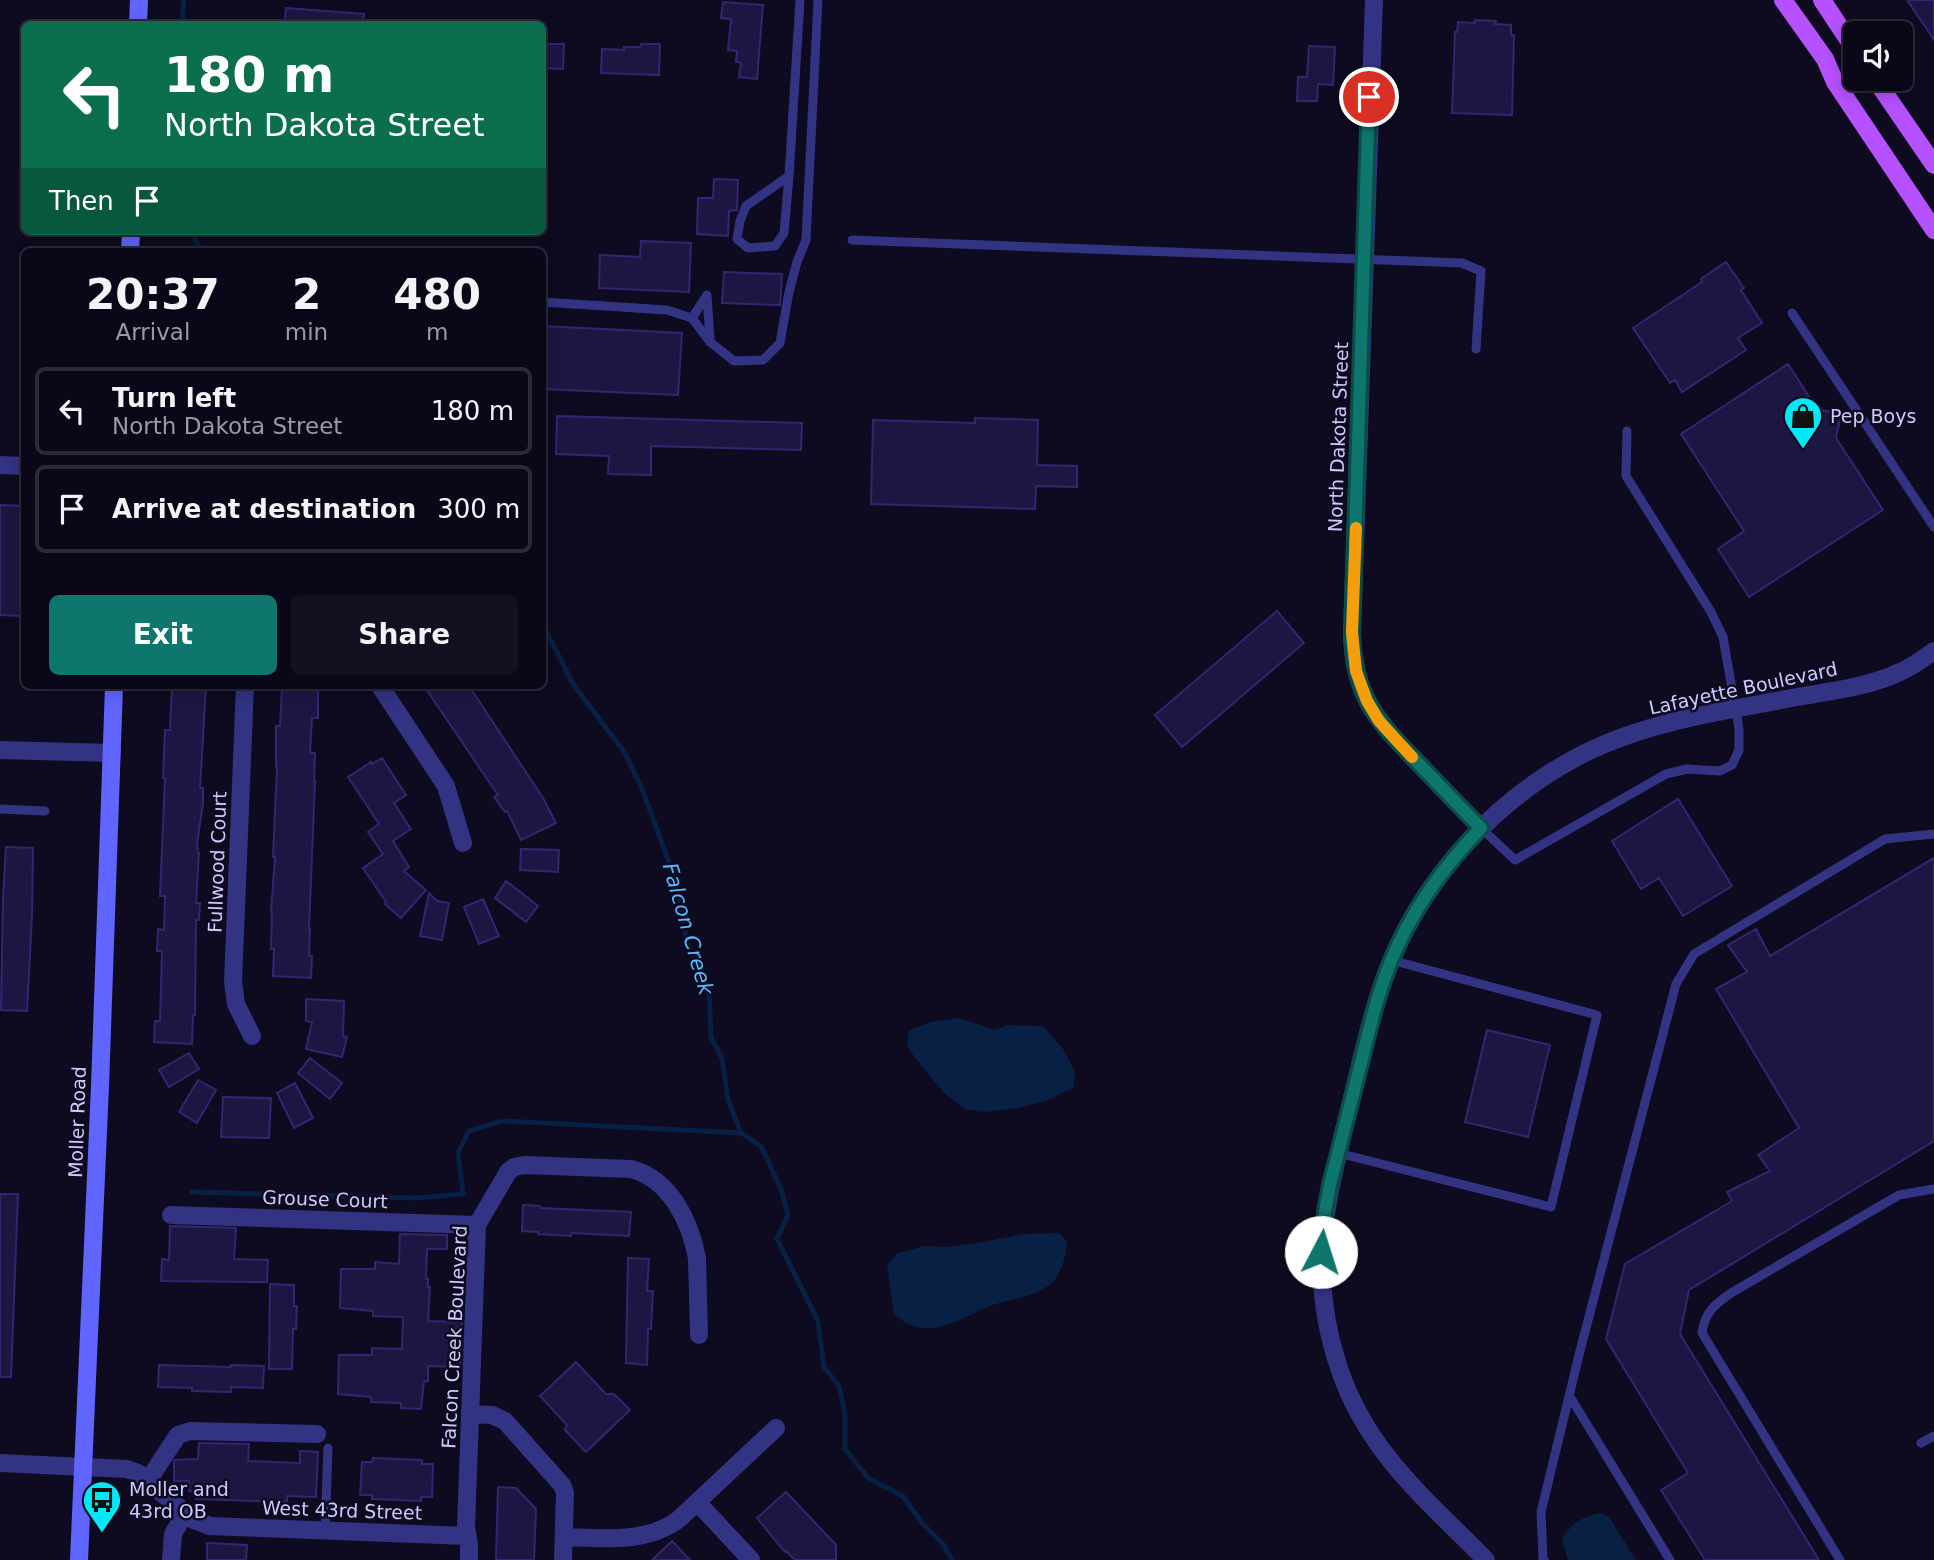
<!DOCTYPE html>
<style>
body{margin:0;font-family:"DejaVu Sans",sans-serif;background:#131121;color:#f1f3f6;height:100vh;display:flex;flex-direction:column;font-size:26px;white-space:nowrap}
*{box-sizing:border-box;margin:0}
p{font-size:23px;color:#999aa2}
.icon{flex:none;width:38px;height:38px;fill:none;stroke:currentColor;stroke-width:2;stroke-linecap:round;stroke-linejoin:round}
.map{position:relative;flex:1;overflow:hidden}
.drawer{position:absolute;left:21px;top:248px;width:525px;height:441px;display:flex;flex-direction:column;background:#0a0818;border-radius:10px;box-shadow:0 4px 18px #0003,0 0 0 2px #2a2937}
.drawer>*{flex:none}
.hud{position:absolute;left:21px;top:21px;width:525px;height:214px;border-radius:10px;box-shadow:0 4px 18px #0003,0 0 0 2px #2a2937;background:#0b6e4f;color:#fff;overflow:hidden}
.tools{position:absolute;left:1843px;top:21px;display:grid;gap:14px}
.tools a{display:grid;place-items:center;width:70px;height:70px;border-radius:10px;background:#0a0818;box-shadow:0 4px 18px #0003,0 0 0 2px #2a2937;font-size:35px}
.pin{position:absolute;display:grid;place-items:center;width:60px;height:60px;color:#fff;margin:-30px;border:4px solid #fff;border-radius:50%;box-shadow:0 2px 7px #0007}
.me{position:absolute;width:77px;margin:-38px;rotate:5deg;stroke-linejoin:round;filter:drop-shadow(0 0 5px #0008)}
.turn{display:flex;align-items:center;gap:24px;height:147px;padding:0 28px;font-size:32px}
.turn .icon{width:91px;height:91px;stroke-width:2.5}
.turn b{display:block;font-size:49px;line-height:60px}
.then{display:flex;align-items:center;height:66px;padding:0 28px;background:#0003;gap:14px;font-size:26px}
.eta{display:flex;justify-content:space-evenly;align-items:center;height:119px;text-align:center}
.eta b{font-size:42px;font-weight:700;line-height:49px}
.primary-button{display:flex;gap:14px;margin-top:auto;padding:14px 28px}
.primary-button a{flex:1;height:80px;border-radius:10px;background:#0f766e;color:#fff;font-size:28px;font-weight:700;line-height:80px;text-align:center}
.primary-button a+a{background:#131121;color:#f1f3f6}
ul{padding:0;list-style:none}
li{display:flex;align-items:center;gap:21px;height:88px;margin:0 14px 10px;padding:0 14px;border:4px solid #2a2937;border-radius:10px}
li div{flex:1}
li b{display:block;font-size:26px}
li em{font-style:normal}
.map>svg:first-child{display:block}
.water{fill:#072043}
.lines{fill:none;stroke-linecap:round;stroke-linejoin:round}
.stream{stroke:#072043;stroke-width:5}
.building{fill:#1d1643;stroke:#312670;stroke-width:2}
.lane{stroke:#323383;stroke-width:9}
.street{stroke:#323383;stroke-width:18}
.secondary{stroke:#6165ff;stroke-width:18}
.primary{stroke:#b651ff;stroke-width:18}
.route-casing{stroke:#0a4d48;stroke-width:18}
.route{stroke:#0f766e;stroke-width:12}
.slow{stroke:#f59e0b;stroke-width:12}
.labels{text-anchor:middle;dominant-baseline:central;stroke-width:5;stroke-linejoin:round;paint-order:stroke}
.poi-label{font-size:19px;fill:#cecaff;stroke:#0e0b20;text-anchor:start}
.street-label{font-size:19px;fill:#cecaff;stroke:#0e0b20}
.water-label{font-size:21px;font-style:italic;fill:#58b9ff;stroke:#0e0b20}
</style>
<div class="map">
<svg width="1934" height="1560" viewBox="0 0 1934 1560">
<rect width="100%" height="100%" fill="#0e0b20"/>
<path class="water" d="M959 1018 995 1030 1007 1025 1043 1026 1063 1049 1075 1071 1074 1087 1046 1101 1017 1108 985 1112 965 1109 945 1094 915 1058 907 1045 909 1030 931 1022Z
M1059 1233 1067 1242C1066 1255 1063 1268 1056 1278 1042 1298 1008 1298 988 1307 969 1314 953 1326 933 1328 915 1329 907 1325 894 1314L887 1265 898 1253 925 1246 947 1247 977 1243 1024 1234Z
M1600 1513 1609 1517 1636 1560H1568L1562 1539C1571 1523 1583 1517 1600 1513Z"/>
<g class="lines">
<path class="stream" d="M182 24 184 0
M190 231 200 248 210 252
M542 623 573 684 625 753 643 791 675 879 687 942 709 990 711 1037 722 1058 728 1100 741 1133 761 1146 781 1189 788 1215 777 1239 818 1321 824 1367 839 1386 845 1415V1449L869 1479 903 1496 922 1523 943 1544 952 1560
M192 1192 416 1198 463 1194 458 1153 469 1131 501 1121 741 1133"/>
</g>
<path class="building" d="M1907 0H1934V40Z
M723 2 763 5 757 79 739 77 741 63 736 62 737 51 728 50 731 19 721 18Z
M286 8 364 14 363 24H284Z
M1475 20 1496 21 1495 24 1511 25V35H1514L1512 115 1452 113 1455 32H1457L1458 22 1475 23Z
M542 44H564L563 69 542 68Z
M641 44H660L659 75 601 73 602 49 624 50V47H640Z
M1309 46 1335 47 1333 85 1318 84 1317 101H1297L1298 77H1307Z
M714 179 738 180 737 210 729 211 728 236 697 234 698 198H713Z
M641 241 691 243 689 292 599 288 600 255 640 257Z
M1726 262 1744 288 1741 290 1762 323 1738 338 1746 350 1682 392 1675 380 1670 383 1633 328 1702 282 1701 279Z
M724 272 782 274 780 305 722 303Z
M542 326 682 333 678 395 542 389Z
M1788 364 1817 409 1841 414 1836 438 1883 510 1749 597 1718 549 1744 531 1681 434Z
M557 416 802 423 801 450 651 446V475L608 474 609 456 556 454Z
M975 418 1038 420 1037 465 1077 466V487L1036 486 1035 509 871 504 873 420 975 423Z
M0 505 24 506 21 616 0 615Z
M1277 611 1304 643 1182 747 1155 715Z
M172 686H206L200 788H203V803L197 844 198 853H199L196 903H200L199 920H196L195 1015H193L192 1044 154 1042 155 1021H160L162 951H157L158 929 164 930 165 896H160L165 778H163L165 730H170Z
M282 686H318V718H312L310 753H315L314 781H315L309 929H310L309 956H312L311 978 273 976 274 949H271L272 912H271L275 857H273L277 767H276V726H280Z
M424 686H469L543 798 556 823 521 840 507 811 505 812 494 797 498 795Z
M382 758 406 795 394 803 411 829 393 841 409 867 404 871 426 890 401 918 385 904 386 902 363 868 383 854 368 832 379 824 348 777 371 762 372 764Z
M1678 799 1732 886 1683 916 1659 878 1641 889 1612 841Z
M6 847 33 848 32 916 27 1011 1 1010 3 898Z
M521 849 559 850 558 872 520 870Z
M1934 858V1141L1689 1290 1680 1334 1819 1560H1705L1661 1490 1688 1473 1606 1339 1625 1264 1732 1201 1727 1192 1770 1171 1758 1155 1799 1128 1716 989 1747 972 1728 945 1756 929 1770 956Z
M506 881 538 906 526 922 495 898Z
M429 893 437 901 449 903 442 940 420 936Z
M483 899 499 936 479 944 464 907Z
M306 999 344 1001 343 1036 347 1037 342 1057 306 1049 312 1022 306 1021Z
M1487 1030 1550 1045 1528 1137 1465 1122Z
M189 1053 199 1069 169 1087 159 1070Z
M310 1058 342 1083 330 1099 298 1073Z
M198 1080 216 1090 197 1123 179 1112Z
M295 1083 313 1118 294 1128 277 1093Z
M223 1097 271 1098 269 1138 221 1137Z
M0 1194H18L11 1377H0Z
M523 1205 540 1206V1208L631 1212 629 1236 572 1233 571 1236 538 1234V1232L522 1231Z
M170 1226 236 1228 234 1259 268 1260 267 1282 161 1281 162 1259 169 1260Z
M400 1234 447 1235V1249H427L426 1279H428V1287H430L428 1321 462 1322 460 1367 428 1366V1381L424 1382 421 1409 401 1408V1403L371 1402V1397L338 1394 339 1355H372V1348L402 1349 403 1317 373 1316V1311L340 1308 341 1269H375V1262L399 1264Z
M628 1258 649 1259 647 1291H653L651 1329H648L647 1365 626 1363Z
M270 1284 294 1285V1306H297L296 1329H293L292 1369H269Z
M576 1362 606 1394H614L630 1410 586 1452 565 1430 567 1425 540 1396Z
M159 1365 231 1367V1365L264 1366 263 1388 231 1387V1392L192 1391V1388L158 1387Z
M199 1443 249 1444 248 1461 300 1463V1451L318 1452 316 1497 287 1496V1502L196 1499V1492L189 1491V1481H174V1461L175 1460 198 1459Z
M373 1458 422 1460V1464H433L432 1497H421V1501L372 1499V1495H360L362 1462H372Z
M498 1487 516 1488 536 1509 534 1560H496Z
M786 1492 836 1545V1560H795L786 1551 785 1552 757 1518Z
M672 1541 690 1560H652Z
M207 1543 247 1545 246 1560H207Z"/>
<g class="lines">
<path class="lane" d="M789 176 746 206 740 221 737 239 748 248 775 246 784 233 789 176 800 0
M852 240 1462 263 1481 271 1476 349
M542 302 667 310 692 318 710 342 734 361 763 360 780 343 789 292 797 262 806 240 818 0
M1792 313 1934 527
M692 318 707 295 710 340
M0 809 45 811
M1481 828 1515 860 1666 774 1687 769 1720 771 1732 765 1739 750V729L1723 637 1711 612 1626 476 1627 431
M1338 1153 1551 1207 1597 1015 1391 960
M1569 1395 1670 1560
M1921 1443 1934 1436
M325 1531 328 1448
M1544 1560 1543 1558 1541 1512 1580 1351 1676 984 1694 954 1885 839 1934 834
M1840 1560 1702 1333C1705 1312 1714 1305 1731 1293L1899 1195 1934 1189"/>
<path class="street" d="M1374 0 1352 632C1353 698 1378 721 1421 766 1441 787 1461 807 1481 828
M0 465 24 466
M245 686 233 982 236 1004 252 1036
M380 686 446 786 463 843
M0 750 112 753
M171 1215 477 1225
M470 1414 492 1415 505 1421 562 1485 565 1493 563 1560
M0 1463 127 1469 138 1473 194 1520 210 1526 467 1536
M147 1482 178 1435 190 1431 317 1434
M697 1502 751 1560
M564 1537C602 1538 647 1544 679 1519L776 1428
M171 1560 173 1534 185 1513
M469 1560V1544L466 1527 477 1225 508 1172 514 1167 524 1165 631 1169C670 1179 690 1221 697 1258L699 1335
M1486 1560C1426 1499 1367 1452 1339 1368 1307 1273 1325 1206 1348 1114 1361 1063 1371 1010 1391 961 1428 872 1500 795 1587 752 1652 720 1726 711 1797 697 1832 691 1868 687 1900 672 1912 667 1923 659 1934 651"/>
<path class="secondary" d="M138 24 139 0
M130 252 131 231
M79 1560 100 1086 114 686"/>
<path class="primary" d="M1783 0 1825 59 1835 82 1934 230
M1822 0 1855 50
M1875 79 1934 165"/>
</g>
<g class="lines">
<g class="route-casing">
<path id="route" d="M1321 1252 1325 1212 1330 1184C1341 1143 1351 1101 1362 1059 1370 1026 1378 993 1391 961 1411 912 1444 866 1481 828 1461 808 1441 787 1421 766 1378 722 1353 697 1352 632L1369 97"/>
</g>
<use href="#route" class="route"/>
<path class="slow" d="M1356 528 1352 632 1356 671 1367 701 1379 721 1412 757"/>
</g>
<defs>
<g id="shop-pin" transform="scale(2.0125)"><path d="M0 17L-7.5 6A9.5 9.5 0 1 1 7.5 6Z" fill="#00e8f5" stroke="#0e0b20"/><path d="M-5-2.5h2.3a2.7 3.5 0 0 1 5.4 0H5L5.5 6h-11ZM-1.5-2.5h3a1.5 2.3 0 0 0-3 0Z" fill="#111"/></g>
<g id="bus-pin" transform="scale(2.0125)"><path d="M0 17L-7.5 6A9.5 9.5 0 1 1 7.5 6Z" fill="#00e8f5" stroke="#0e0b20"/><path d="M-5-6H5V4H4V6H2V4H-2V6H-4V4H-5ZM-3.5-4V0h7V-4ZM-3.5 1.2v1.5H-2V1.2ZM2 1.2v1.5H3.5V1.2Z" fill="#111"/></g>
</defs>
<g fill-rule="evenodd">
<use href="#shop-pin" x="1803" y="416"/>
<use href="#bus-pin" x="102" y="1500"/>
</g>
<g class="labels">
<g class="poi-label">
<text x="1830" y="416">Pep Boys</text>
<text x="129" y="1489">Moller and<tspan x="129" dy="22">43rd OB</tspan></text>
</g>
<g class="street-label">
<text transform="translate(1338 437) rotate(-88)">North Dakota Street</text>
<text transform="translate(1743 688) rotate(-12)">Lafayette Boulevard</text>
<text transform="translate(217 862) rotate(-88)">Fullwood Court</text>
<text transform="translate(77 1122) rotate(-88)">Moller Road</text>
<text transform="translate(325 1199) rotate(2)">Grouse Court</text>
<text transform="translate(454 1337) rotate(-87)">Falcon Creek Boulevard</text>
<text transform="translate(342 1510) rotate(2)">West 43rd Street</text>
</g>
<g class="water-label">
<text transform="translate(688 929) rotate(74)">Falcon Creek</text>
</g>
</g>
</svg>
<div class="tools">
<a><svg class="icon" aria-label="sound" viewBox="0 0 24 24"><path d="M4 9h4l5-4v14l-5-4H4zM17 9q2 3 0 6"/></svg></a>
</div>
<div class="pin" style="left:1369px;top:97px;background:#d93025"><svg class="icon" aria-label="arrive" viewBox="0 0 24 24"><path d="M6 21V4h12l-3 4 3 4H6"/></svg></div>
<svg class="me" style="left:1321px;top:1252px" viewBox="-20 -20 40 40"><circle r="19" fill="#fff"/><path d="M0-13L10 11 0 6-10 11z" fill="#0f766e"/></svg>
<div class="hud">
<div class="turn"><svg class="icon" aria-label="left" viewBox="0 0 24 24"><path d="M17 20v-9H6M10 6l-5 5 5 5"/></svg><div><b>180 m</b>North Dakota Street</div></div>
<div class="then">Then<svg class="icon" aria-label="arrive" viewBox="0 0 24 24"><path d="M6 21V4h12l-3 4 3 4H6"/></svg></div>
</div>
<section class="drawer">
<div class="eta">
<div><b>20:37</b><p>Arrival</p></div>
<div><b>2</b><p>min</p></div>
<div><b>480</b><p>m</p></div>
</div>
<ul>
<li><svg class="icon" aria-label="left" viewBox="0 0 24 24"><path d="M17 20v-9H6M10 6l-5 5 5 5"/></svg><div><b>Turn left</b><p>North Dakota Street</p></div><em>180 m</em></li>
<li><svg class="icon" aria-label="arrive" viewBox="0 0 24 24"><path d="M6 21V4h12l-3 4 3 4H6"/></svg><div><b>Arrive at destination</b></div><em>300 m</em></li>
</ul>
<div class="primary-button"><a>Exit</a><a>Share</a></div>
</section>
</div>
